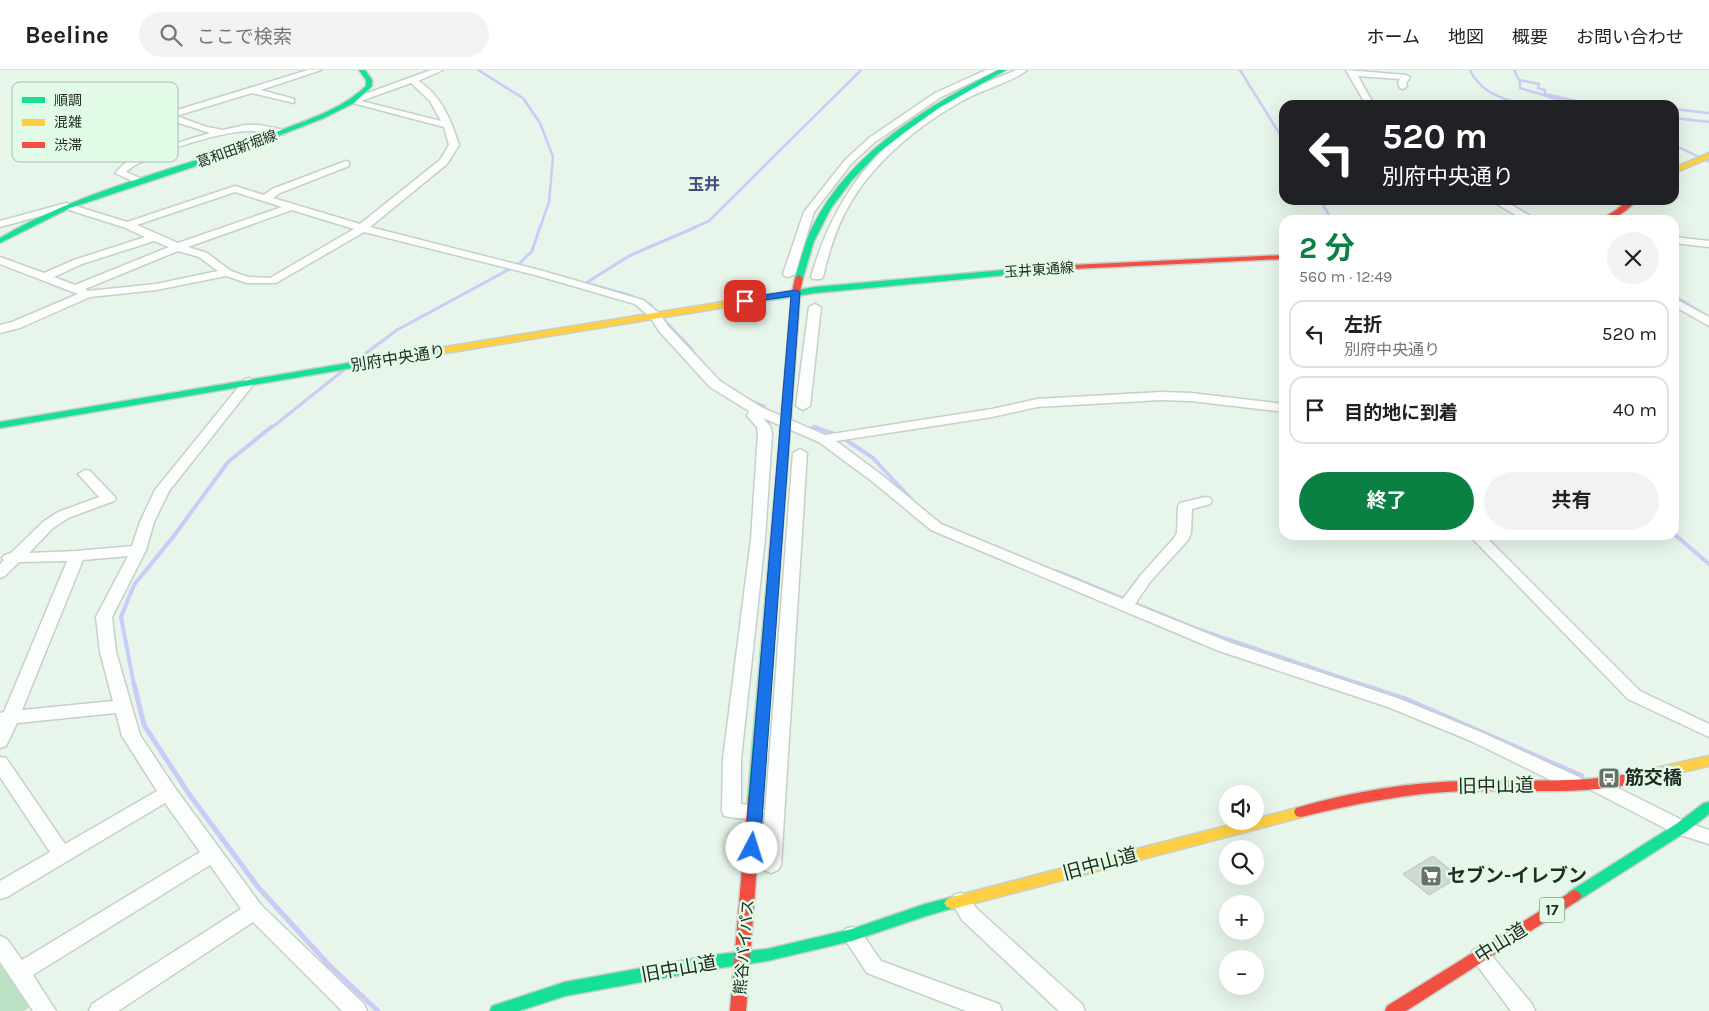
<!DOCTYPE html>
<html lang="ja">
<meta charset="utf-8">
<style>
body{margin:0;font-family:Karla,"Noto Sans JP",sans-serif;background:#f2f2f2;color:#222;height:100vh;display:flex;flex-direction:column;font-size:19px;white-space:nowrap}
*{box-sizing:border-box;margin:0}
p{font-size:16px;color:#767676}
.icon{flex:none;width:28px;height:28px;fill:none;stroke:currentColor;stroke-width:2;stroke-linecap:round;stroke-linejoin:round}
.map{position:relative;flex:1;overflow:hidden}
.side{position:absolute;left:1279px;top:145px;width:400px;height:325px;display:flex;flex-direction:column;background:#fff;border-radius:15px;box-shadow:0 5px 20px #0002}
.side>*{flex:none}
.banner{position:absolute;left:1279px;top:30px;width:400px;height:105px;border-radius:15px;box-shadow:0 5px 20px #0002;background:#202124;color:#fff;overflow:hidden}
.tools{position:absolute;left:1219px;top:715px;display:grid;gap:10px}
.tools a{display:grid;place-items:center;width:45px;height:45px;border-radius:50%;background:#fff;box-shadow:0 5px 20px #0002;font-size:25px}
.pin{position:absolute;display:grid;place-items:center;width:42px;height:42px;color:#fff;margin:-21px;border-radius:10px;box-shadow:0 2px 8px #0006}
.me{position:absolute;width:55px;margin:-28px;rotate:5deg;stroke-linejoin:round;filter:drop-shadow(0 0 4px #0008)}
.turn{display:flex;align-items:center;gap:18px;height:105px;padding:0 20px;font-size:22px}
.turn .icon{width:65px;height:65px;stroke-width:2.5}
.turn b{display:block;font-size:35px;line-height:42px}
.round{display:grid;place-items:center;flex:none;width:52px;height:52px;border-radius:26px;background:#f2f2f2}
.summary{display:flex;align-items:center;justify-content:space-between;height:85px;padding:0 20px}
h1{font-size:30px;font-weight:700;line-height:38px;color:#0b8043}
.primary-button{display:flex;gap:10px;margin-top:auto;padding:10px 20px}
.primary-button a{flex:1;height:58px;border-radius:30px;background:#0b8043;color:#fff;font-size:20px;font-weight:700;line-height:58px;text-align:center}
.primary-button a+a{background:#f2f2f2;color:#222}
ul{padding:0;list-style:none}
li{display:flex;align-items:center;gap:15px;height:68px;margin:0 10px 8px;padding:0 10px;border:2px solid #e0e0e0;border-radius:15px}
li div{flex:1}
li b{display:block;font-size:19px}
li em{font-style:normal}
header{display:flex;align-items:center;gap:30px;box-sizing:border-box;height:70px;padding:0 25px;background:#fff;border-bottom:1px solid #e0e0e0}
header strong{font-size:24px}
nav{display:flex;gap:28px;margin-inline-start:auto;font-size:18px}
.search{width:350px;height:45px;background:#f2f2f2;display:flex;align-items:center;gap:12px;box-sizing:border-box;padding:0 18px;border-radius:28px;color:#767676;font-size:19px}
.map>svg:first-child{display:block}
.green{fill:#bce2c6}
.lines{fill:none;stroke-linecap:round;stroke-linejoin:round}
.stream-far3{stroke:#caccf7;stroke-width:2.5}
.stream-far2{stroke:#caccf7;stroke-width:3}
.stream-far1{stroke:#caccf7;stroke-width:4}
.stream{stroke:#caccf7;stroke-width:5}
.building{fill:#cfdbd2;stroke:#b6c1b8}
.street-casing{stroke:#c6d0c8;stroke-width:3}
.fast-casing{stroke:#c6d0c8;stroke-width:3}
.slow-casing{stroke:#c6d0c8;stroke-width:3}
.jam-casing{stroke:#c6d0c8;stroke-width:3}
.street{fill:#fbfefc;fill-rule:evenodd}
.fast{fill:#16e098;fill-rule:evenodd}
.slow{fill:#ffcf43;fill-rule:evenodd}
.jam{fill:#f24e42;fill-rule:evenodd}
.route{fill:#1a73e8;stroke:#114b97}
.labels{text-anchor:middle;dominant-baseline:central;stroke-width:5;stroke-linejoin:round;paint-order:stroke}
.far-street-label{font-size:14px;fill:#222c25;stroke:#e1fbe7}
.shield{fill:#e1fbe7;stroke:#5b6a5f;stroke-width:1}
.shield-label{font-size:15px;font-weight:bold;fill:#222c25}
.far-quarter-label{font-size:16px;font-weight:bold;fill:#4e4785;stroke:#e1fbe7}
.street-label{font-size:16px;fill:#222c25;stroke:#e1fbe7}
.near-poi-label{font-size:19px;font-weight:bold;fill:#222c25;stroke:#e1fbe7;text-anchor:start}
.near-street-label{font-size:19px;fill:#222c25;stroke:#e1fbe7}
.key{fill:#e1fbe7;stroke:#a8bdad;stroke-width:1}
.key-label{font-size:14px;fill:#222c25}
</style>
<header>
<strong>Beeline</strong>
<div class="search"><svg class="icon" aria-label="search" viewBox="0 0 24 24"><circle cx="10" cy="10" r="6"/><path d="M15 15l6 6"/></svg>ここで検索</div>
<nav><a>ホーム</a><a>地図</a><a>概要</a><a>お問い合わせ</a></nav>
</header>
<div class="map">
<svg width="1709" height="941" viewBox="0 0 1709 941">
<rect width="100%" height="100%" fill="#e7f5ea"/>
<path class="green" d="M0 892 32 935 24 941H0Z"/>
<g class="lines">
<path class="stream-far3" d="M478 0 523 28 540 53 553 87 549 132 540 158
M1240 0 1284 71
M1470 0C1480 22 1502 29 1524 35
M1514 0 1520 12V18L1577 35
M1519 10 1539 14 1538 18 1545 20V24L1581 32 1652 35
M1674 39 1709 43
M1674 48 1709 52
M1674 75 1709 92
M1320 130 1332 150
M1502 130 1537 150
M693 158 709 151 861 0"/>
<path class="stream-far2" d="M1674 226 1709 247
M651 235 629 225 586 213 629 186 696 157
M663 249 691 278 699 291
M354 292 397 260 519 194 532 181 540 157
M747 329 764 336
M813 357 818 359
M270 359 345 299"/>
<path class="stream-far1" d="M814 357 840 366 873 388 912 430
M1674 464 1709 494
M1056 501 1197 559 1363 615
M134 615 121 547 134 515 173 467 228 392 271 357"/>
<path class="stream" d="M134 614 144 655 189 724 258 817 329 895 378 941
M1359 614 1408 630 1582 706"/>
</g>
<path class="building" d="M1433 786 1459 807 1429 825 1403 804Z"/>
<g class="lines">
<g class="street-casing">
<path id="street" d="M308 0H321L261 20 294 29V33L252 23 176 46 207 57 223 60 245 55H259L285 60V64C273 66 259 60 247 61 219 62 146 84 126 102L142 109V113L139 114 115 103 125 93 146 83 109 69V65L164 44ZM167 49 210 63 154 80 120 67Z
M431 0H443L418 11C441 24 452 52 459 75L447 94 370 157 543 201 643 230 659 243 668 256 720 311 761 337 825 365 992 339 1037 329 1161 322 1191 323 1284 334V342L1191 331 1161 330 1037 337 992 347 836 371 883 406 941 454 1123 529 1140 506 1174 468 1177 463 1178 436 1180 433 1205 427 1210 428 1212 431 1210 434 1192 439 1191 463 1188 470 1150 512 1135 534 1231 573 1400 629 1483 663 1581 708 1583 713 1581 718 1574 720 1567 718 1471 671 1388 637 1219 581 931 460 873 412 819 372 763 348 770 356 772 363 765 469 741 689V734L762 736 764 741 762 746C750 749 736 749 724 746L722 741 723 689 751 469 758 363 757 357 747 346 749 341 710 317 659 261 650 247 635 234 535 205 364 162 276 213H247L226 206 156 220 90 227 20 258 0 263V255L12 252 78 224 0 194V187L44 203 74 190 145 167 123 157 66 139 0 157V151L66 133 127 152 235 116 264 125 272 119 346 91 349 92V96L280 123 273 128 360 154 440 90 449 75 444 57 349 32 354 28ZM411 13 430 31 441 51 361 31ZM235 122 282 137 178 173 137 155ZM292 140 354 159 270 208 248 207 231 201 207 183 188 177ZM154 171 169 177 75 215 54 207 82 194ZM178 181 199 187 218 201 156 214 88 221 85 219Z
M986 0H997L941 27 875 72 851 94 814 142 795 204 789 207 785 206 783 204 804 142 845 90 869 68 935 23Z
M1016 0H1027C1015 11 979 21 962 31 919 55 876 90 851 132 837 155 829 181 823 207L821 209H813L811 207C835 123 880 68 957 26 976 16 996 9 1016 0Z
M1346 0 1406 5 1410 7 1406 13 1407 16 1403 19 1400 18 1398 13 1400 9 1358 6 1374 35H1366Z
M1490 130H1503L1537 150H1524Z
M1674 167 1709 171V177L1674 173Z
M1674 228 1709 247V256L1674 236Z
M815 234 821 237 810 336 803 340 796 336 809 237Z
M249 308 255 312 253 315 169 421 154 452 146 480 112 547 116 582 140 665 175 718 261 835 364 934 367 941H342L253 852 118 941H89L92 934 241 839 210 795 33 905 56 941H33L0 892V866L7 869 22 890 200 782 165 733 7 827 0 829V811L50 782 0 707V687L6 688 65 774 157 721 122 666 116 643 17 653 6 676 0 678V643L4 642 67 491 19 492 5 506 0 508V494L4 490 2 488 5 485 11 483 43 452 58 442 99 427 78 404 85 400 90 401 116 428 114 431 68 448 53 458 29 483 77 481 132 476 140 452 155 420 245 309ZM128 486 96 547 100 582 113 631 22 640 83 490Z
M800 379 807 383 781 795 778 800 771 803 764 800 761 795 793 383Z
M1469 465H1484L1640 621 1709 654V667L1628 629Z
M1598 708 1688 753 1709 760V774L1674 763 1591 720 1589 715 1591 710Z
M961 823 968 825 976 838 1082 934 1085 941H1059L962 850 951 831 954 825Z
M852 857 859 859 881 891 999 934 1002 941H966L867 903 842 865 845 859Z
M1480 877 1487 880 1532 934 1535 941H1511L1470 886 1473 880Z"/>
</g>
<g class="fast-casing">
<path id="fast" d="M359 0H365L372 10V16L354 33 324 48 229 85 70 138 0 173V168C87 117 187 98 279 61 310 49 342 39 366 16V10Z
M998 0H1006L939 38 908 60 878 83 852 110 831 138 814 171 803 208 802 210H796L795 208C799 196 802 183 806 172 839 88 923 39 998 0Z
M1015 199 1019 202 1018 204 815 223 772 230 768 227 772 224 815 217Z
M384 287 387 288V292L0 358V352Z
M783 384 788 387 762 727 760 731 755 732 750 731 748 727 778 387Z
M1709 732V744L1686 762 1579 830 1574 832 1569 830 1566 826 1569 822 1676 754 1704 733Z
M952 827 957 829 960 833 957 837 926 846 852 871 767 891 713 899 565 926 519 941H490L492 936 565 912 713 885 767 879 852 859 925 834Z"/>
</g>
<g class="slow-casing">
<path id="slow" d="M1709 83V88L1674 103V98Z
M772 224 776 227 775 229 384 293 379 290 384 287Z
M1709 686V696L1647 710 1642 709 1640 705 1642 701 1647 700Z
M1301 737 1306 738 1308 742 1306 746 952 839 947 837 944 833 947 829 952 827 1245 751H1255V749Z"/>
</g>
<g class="jam-casing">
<path id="jam" d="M1628 130H1637C1627 141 1615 150 1600 150L1616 140Z
M1284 185V189L1072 199 1015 205 1011 202 1015 199 1072 195Z
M799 205 803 208 800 222 788 387 783 390 778 387 792 222 795 208Z
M1647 700 1652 701 1654 705 1652 709C1590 727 1526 719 1462 721 1408 723 1354 734 1301 747L1296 746 1294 742 1296 738C1350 722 1409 712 1465 711 1527 709 1586 715 1647 700Z
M755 722 760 723 762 727 746 941H730L748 727 750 723Z
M1574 820 1579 822 1582 826 1579 830 1406 941H1385L1387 936Z"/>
</g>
<use href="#street" class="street"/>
<use href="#fast" class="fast"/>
<use href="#slow" class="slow"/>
<use href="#jam" class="jam"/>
</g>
<path class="route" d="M796 220 800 222 760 778 758 782 752 783 747 782 745 778 791 226 745 233 740 231 745 228Z"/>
<defs>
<g id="bus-square" transform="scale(1.125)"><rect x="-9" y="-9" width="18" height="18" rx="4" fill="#67726a" stroke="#e1fbe7"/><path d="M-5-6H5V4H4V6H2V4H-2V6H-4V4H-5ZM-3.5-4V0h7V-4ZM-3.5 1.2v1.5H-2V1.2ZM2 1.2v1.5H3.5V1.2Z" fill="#fff"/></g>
<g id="supermarket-square" transform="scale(1.125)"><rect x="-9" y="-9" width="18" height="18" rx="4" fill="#67726a" stroke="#e1fbe7"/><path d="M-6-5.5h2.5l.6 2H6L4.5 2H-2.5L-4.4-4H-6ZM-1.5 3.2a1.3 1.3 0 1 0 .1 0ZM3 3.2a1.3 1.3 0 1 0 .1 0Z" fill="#fff"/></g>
</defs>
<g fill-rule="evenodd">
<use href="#bus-square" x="1609" y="708"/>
<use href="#supermarket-square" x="1431" y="806"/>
</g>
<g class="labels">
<g class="far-street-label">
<text transform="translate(237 79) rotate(-20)">葛和田新堀線</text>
<text transform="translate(1039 200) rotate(-4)">玉井東通線</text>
</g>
<rect class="shield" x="1539.5" y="827.5" width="25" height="25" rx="4"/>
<g class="shield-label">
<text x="1552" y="840">17</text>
</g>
<g class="far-quarter-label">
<text x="704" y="114">玉井</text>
</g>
<g class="street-label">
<text transform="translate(398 288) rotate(-9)">別府中央通り</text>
<text transform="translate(744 877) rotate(-85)">熊谷バイパス</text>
</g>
<g class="near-poi-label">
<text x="1625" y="708">筋交橋</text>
<text x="1447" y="806">セブン-イレブン</text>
</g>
<g class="near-street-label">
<text transform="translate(1496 716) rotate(-1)">旧中山道</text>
<text transform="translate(1100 794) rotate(-15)">旧中山道</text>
<text transform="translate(1501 873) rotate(-32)">中山道</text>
<text transform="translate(679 899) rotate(-10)">旧中山道</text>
</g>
</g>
<rect x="12" y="12" width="166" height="80" rx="8" class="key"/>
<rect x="22" y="27" width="23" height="6" fill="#16e098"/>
<rect x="22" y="49" width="23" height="7" fill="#ffcf43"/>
<rect x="22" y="72" width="23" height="6" fill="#f24e42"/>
<g class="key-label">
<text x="54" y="35">順調</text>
<text x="54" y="57">混雑</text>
<text x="54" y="80">渋滞</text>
</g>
</svg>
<div class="tools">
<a><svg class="icon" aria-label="sound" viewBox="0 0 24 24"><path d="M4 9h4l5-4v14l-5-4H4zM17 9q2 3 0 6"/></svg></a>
<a><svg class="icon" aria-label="search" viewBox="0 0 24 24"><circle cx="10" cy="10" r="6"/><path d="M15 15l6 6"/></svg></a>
<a>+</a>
<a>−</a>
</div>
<div class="pin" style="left:745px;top:231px;background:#d93025"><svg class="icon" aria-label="arrive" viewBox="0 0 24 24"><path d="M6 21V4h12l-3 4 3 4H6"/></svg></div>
<svg class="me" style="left:752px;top:778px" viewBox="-20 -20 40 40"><circle r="19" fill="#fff"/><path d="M0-13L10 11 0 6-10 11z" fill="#1a73e8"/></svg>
<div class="banner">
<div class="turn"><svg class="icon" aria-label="left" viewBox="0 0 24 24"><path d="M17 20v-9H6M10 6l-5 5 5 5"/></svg><div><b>520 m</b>別府中央通り</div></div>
</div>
<section class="side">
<div class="summary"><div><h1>2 分</h1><p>560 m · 12:49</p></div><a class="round"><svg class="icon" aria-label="close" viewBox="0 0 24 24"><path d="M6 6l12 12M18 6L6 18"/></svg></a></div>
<ul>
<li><svg class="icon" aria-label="left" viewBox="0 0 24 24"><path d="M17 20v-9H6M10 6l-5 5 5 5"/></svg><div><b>左折</b><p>別府中央通り</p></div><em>520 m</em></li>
<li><svg class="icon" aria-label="arrive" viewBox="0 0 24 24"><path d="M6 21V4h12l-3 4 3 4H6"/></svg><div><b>目的地に到着</b></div><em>40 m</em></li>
</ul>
<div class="primary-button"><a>終了</a><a>共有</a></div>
</section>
</div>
